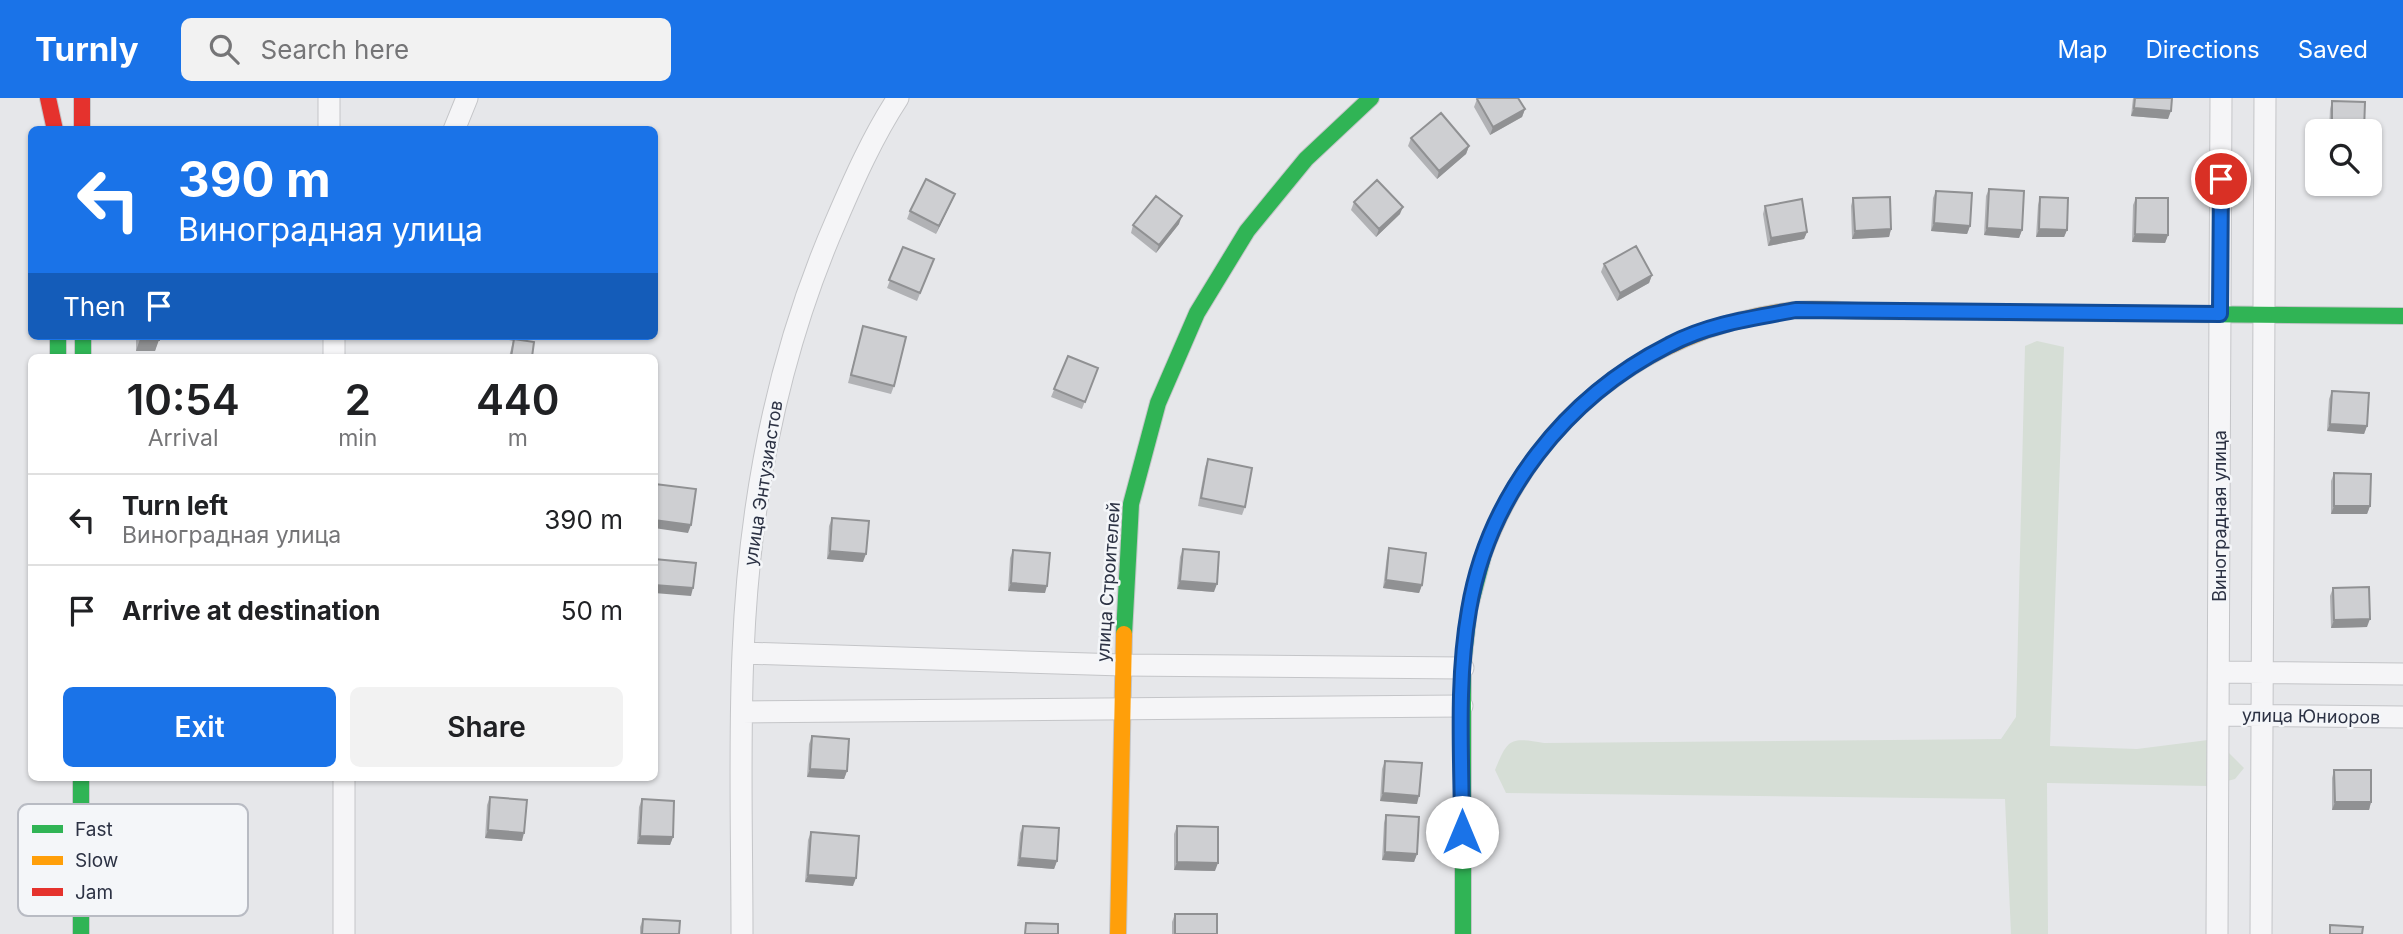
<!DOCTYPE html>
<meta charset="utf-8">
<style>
body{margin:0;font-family:Inter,sans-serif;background:#f2f2f2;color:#202124;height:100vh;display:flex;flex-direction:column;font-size:26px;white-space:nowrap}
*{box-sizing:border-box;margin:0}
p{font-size:23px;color:#757577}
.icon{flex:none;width:38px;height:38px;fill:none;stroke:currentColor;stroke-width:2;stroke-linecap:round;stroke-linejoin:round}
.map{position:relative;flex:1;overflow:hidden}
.sheet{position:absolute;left:28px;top:256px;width:630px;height:427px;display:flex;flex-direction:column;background:#fff;border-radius:10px;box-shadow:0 2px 5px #0004}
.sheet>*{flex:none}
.banner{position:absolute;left:28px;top:28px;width:630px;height:214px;border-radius:10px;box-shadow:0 2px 5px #0004;background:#1a73e8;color:#fff;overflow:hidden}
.tools{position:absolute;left:2305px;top:21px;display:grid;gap:14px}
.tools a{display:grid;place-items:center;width:77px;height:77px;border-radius:10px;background:#fff;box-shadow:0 2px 5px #0004;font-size:35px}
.pin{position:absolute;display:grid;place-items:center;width:60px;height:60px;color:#fff;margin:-30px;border:4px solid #fff;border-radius:50%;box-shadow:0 2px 7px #0007}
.me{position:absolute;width:77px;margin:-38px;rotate:0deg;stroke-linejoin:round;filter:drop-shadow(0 0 5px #0008)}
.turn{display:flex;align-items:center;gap:24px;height:147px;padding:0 35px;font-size:32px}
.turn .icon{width:91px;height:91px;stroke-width:2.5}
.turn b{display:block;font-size:49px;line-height:60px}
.then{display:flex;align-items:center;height:66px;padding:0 35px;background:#0003;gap:14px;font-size:26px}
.eta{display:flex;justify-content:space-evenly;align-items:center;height:119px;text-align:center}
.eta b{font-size:42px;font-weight:600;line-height:49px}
.button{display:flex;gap:14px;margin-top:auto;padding:14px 35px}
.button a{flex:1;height:80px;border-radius:10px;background:#1a73e8;color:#fff;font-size:28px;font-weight:600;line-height:80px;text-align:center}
.button a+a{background:#f2f2f2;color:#202124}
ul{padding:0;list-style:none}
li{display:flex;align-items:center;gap:21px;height:91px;padding:0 35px;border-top:2px solid #e0e0e0}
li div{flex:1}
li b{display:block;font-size:26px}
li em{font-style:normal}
header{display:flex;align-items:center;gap:42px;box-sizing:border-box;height:98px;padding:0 35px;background:#1a73e8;color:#fff}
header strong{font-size:33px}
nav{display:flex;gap:38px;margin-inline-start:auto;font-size:24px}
.search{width:490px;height:63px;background:#f2f2f2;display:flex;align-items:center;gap:18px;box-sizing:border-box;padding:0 24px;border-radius:10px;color:#757577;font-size:26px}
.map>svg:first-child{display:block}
.green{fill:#d6ded6}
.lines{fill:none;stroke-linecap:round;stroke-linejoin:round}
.street-casing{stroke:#c4c5c8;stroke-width:23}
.fast-casing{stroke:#c4c5c8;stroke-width:18}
.slow-casing{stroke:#c4c5c8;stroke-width:18}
.jam-casing{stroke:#c4c5c8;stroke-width:18}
.street{stroke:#f5f5f7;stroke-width:21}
.fast{stroke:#30b455;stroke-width:16}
.slow{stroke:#ff9f0a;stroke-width:16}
.jam{stroke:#e5322d;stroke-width:16}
.wall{fill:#b1b2b5}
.shaded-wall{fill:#909193}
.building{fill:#cecfd2;stroke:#909193;stroke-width:2}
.route-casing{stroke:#114b97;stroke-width:18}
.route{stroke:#1a73e8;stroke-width:12}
.labels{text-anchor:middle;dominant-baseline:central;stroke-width:5;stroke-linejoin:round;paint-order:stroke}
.street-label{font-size:18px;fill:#2c3244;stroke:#f4f6f9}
.key{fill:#f4f6f9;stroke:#b8bbc3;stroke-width:2}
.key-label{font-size:19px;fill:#2c3244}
</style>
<header>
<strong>Turnly</strong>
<div class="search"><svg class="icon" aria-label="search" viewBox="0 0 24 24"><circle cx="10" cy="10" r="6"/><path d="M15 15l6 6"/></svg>Search here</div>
<nav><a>Map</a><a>Directions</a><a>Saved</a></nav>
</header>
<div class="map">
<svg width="2403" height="836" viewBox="0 0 2403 836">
<rect width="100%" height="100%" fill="#e6e7ea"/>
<path class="green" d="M2037 243 2064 249 2050 648 2137 651 2208 642 2222 648 2244 670 2235 681 2208 688 2047 685 2048 836H2011L2005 701 1506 695 1495 672C1508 640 1510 639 1544 645L2001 641 2016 619 2025 248Z"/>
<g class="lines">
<g class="street-casing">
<path id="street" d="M329 0V32
M454 32 467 0
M334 238V259
M743 555 1122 567 1463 570
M2219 574 2403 576
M742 614 1462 608
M2218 617 2403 619
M344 679V836
M742 836C742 743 739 648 743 555 749 406 776 260 836 123 854 81 873 38 898 0
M2217 836 2221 0
M2261 836 2265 0"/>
</g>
<g class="fast-casing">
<path id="fast" d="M1858 213 2403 218
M58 238V259
M83 238V259
M1124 536 1131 406 1158 305 1197 215 1247 133 1306 61 1371 0
M81 679V836
M1463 836V566L1469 512 1484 455"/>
</g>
<g class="slow-casing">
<path id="slow" d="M1484 455C1535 318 1649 230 1794 212 1815 210 1837 212 1858 213
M1118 836 1124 536"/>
</g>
<g class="jam-casing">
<path id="jam" d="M48 0 55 32
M82 0V32"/>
</g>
<use href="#street" class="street"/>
<use href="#fast" class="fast"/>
<use href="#slow" class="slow"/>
<use href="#jam" class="jam"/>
</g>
<path class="wall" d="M2133 0H2172L2168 21 2131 18Z
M1477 1 1525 11 1522 19 1490 37 1474 9Z
M2332 3 2364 33H2329L2330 11Z
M1411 40 1469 48 1466 56 1437 81 1408 48Z
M1989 91 2022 132 2019 140 1984 137 1986 98Z
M1936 93 1970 128 1967 136 1931 133 1933 100Z
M955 96 936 136 907 121 910 113Z
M2040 99 2067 132 2064 139H2036L2038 107Z
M1853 100 1891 131 1889 139 1852 141 1851 108Z
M2136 100 2168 137 2165 145 2132 144 2133 107Z
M1354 104 1400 116 1376 139 1351 112Z
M1765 108 1807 134 1804 141 1768 148 1763 116Z
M1179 126 1156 155 1131 135 1133 127Z
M903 149 934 161 917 203 887 190Z
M1604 166 1652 177 1649 185 1617 203 1601 174Z
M863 228 894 288 891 296 848 285Z
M136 238H159L155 253H136Z
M491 238H517L516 241 532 259H509L513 243Z
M1068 258 1098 270 1082 311 1051 299Z
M2332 293 2367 328 2364 336 2327 333 2329 301Z
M1208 361 1245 409 1242 417 1198 408 1205 369Z
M2334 375 2370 408 2367 416H2331V383Z
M832 420 863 464 827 461 829 428Z
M1389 450 1422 487 1419 495 1383 490 1387 458Z
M1183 451 1214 494 1177 491 1180 459Z
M1013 452 1045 495 1008 493 1010 460Z
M2333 490 2367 529 2331 530 2330 498Z
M812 638 847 673 844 681 807 679 809 646Z
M1385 663 1417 706 1380 703 1382 671Z
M2334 672 2371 704 2369 712H2332V680Z
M490 699 522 743 485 740 487 707Z
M642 701 673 739 670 747 637 746 639 709Z
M1386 717 1417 756 1414 764 1382 762 1384 725Z
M1023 728 1057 763 1054 771 1017 768 1020 735Z
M1177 728 1215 773 1174 772V736Z
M811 734 853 788 805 784 808 742Z
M1175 816 1217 836H1172V824Z
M643 821 679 836H640V829Z"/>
<path class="shaded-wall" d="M2134 10 2171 13 2168 21 2131 18Z
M1525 11 1522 19 1490 37 1493 29Z
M1469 48 1466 56 1437 81 1439 73Z
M955 96 952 103 936 136 939 128Z
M1403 109 1400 116 1376 139 1379 131Z
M1182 118 1179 126 1156 155 1159 147Z
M1934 125 1970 128 1967 136 1931 133Z
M1987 130 2022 132 2019 140 1984 137Z
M1891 131 1889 139 1852 141 1855 133Z
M2039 131 2067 132 2064 139H2036Z
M1807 134 1804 141 1768 148 1771 140Z
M2135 136 2168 137 2165 145 2132 144Z
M1652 177 1649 185 1617 203 1620 195Z
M140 241 159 242 155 253H136Z
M2330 326 2367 328 2364 336 2327 333Z
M2334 408H2370L2367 416H2331Z
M654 422 691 427 688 435 654 430Z
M830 453 866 456 863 464 827 461Z
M1386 482 1422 487 1419 495 1383 490Z
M1180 483 1217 486 1214 494 1177 491Z
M1011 485 1047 488 1045 495 1008 493Z
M654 487 693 490 691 498 654 495Z
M2370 521 2367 529 2331 530 2334 522Z
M810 671 847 673 844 681 807 679Z
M1383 695 1419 698 1417 706 1380 703Z
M2335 704H2371L2369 712H2332Z
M488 732 524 735 522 743 485 740Z
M640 738 673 739 670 747 637 746Z
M1385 754 1417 756 1414 764 1382 762Z
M1020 760 1057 763 1054 771 1017 768Z
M1177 764 1218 765 1215 773 1174 772Z
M808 777 856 780 853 788 805 784Z"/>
<path class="building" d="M1478 0H1518L1525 11 1493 29 1477 1Z
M2135 0H2172L2171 13 2134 10Z
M2332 3 2365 4 2364 33H2332Z
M1441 15 1469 48 1439 73 1411 40Z
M926 81 955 96 939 128 910 113Z
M1377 82 1403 109 1379 131 1354 104Z
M1989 91 2024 93 2022 132 1987 130Z
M1936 93 1972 95 1970 128 1934 125Z
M1156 98 1182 118 1159 147 1133 127Z
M1890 99 1891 131 1855 133 1853 100Z
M2040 99 2068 100 2067 132 2039 131Z
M2136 100H2168V137L2135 136Z
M1802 101 1807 134 1771 140 1765 108Z
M1636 148 1652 177 1620 195 1604 166Z
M903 149 934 161 920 195 889 182Z
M863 228 906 239 894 288 851 277Z
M140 238H159V242L140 241Z
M514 241 534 244 532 259H511Z
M1068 258 1098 270 1085 304 1054 291Z
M2332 293 2369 295 2367 328 2330 326Z
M1208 361 1252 370 1245 409 1201 400Z
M2334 375 2371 376 2370 408H2334Z
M655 386 696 391 691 427 654 422Z
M832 420 869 423 866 456 830 453Z
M1389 450 1426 455 1422 487 1386 482Z
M1183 451 1219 454 1217 486 1180 483Z
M1013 452 1050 455 1047 488 1011 485Z
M654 461 696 465 693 490 654 487Z
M2369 489 2370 521 2334 522 2333 490Z
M812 638 849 641 847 673 810 671Z
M1385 663 1422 665 1419 698 1383 695Z
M2334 672H2371V704H2335Z
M490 699 527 702 524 735 488 732Z
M642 701 674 703 673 739 640 738Z
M1386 717 1419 719 1417 756 1385 754Z
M1023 728 1059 730 1057 763 1020 760Z
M1177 728 1218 729V765L1177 764Z
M811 734 859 738 856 780 808 777Z
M1175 816H1217V836H1175Z
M643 821 680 823 679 836H642Z
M1026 825 1058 826V836H1025Z
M2330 827 2363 829 2362 836H2330Z"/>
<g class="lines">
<g class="route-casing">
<path id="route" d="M1462 734C1462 661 1456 585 1469 512 1488 397 1566 299 1669 247 1708 226 1753 220 1796 212L2220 216 2221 81"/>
</g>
<use href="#route" class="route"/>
</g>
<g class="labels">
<g class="street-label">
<text transform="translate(763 385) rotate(-81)">улица Энтузиастов</text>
<text transform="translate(2219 418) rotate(-90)">Виноградная улица</text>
<text transform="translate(1108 484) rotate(-86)">улица Строителей</text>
<text transform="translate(2311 618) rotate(1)">улица Юниоров</text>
</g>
</g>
<rect x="18" y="706" width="230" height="112" rx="10" class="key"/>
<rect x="32" y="727" width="31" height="8" fill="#30b455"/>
<rect x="32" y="758" width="31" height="9" fill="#ff9f0a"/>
<rect x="32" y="790" width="31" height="8" fill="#e5322d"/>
<g class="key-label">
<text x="75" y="738">Fast</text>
<text x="75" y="769">Slow</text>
<text x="75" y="801">Jam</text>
</g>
</svg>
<div class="tools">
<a><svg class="icon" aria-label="search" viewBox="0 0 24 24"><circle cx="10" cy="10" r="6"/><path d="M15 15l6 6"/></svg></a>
</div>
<div class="pin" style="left:2221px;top:81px;background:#d93025"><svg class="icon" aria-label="arrive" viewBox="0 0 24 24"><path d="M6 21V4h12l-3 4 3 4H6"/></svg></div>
<svg class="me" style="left:1462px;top:734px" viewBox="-20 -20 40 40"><circle r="19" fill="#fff"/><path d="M0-13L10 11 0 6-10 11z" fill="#1a73e8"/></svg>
<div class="banner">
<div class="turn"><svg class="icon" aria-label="left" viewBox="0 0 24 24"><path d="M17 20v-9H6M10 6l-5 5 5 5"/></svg><div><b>390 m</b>Виноградная улица</div></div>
<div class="then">Then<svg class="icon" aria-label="arrive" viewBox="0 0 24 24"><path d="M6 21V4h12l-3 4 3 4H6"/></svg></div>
</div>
<section class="sheet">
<div class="eta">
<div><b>10:54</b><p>Arrival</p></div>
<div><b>2</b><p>min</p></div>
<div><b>440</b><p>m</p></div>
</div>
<ul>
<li><svg class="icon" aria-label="left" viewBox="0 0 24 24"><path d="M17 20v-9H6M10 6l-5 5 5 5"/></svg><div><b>Turn left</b><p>Виноградная улица</p></div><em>390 m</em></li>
<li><svg class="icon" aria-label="arrive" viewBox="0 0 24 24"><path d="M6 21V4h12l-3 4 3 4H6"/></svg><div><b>Arrive at destination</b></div><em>50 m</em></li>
</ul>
<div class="button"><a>Exit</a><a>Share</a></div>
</section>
</div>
